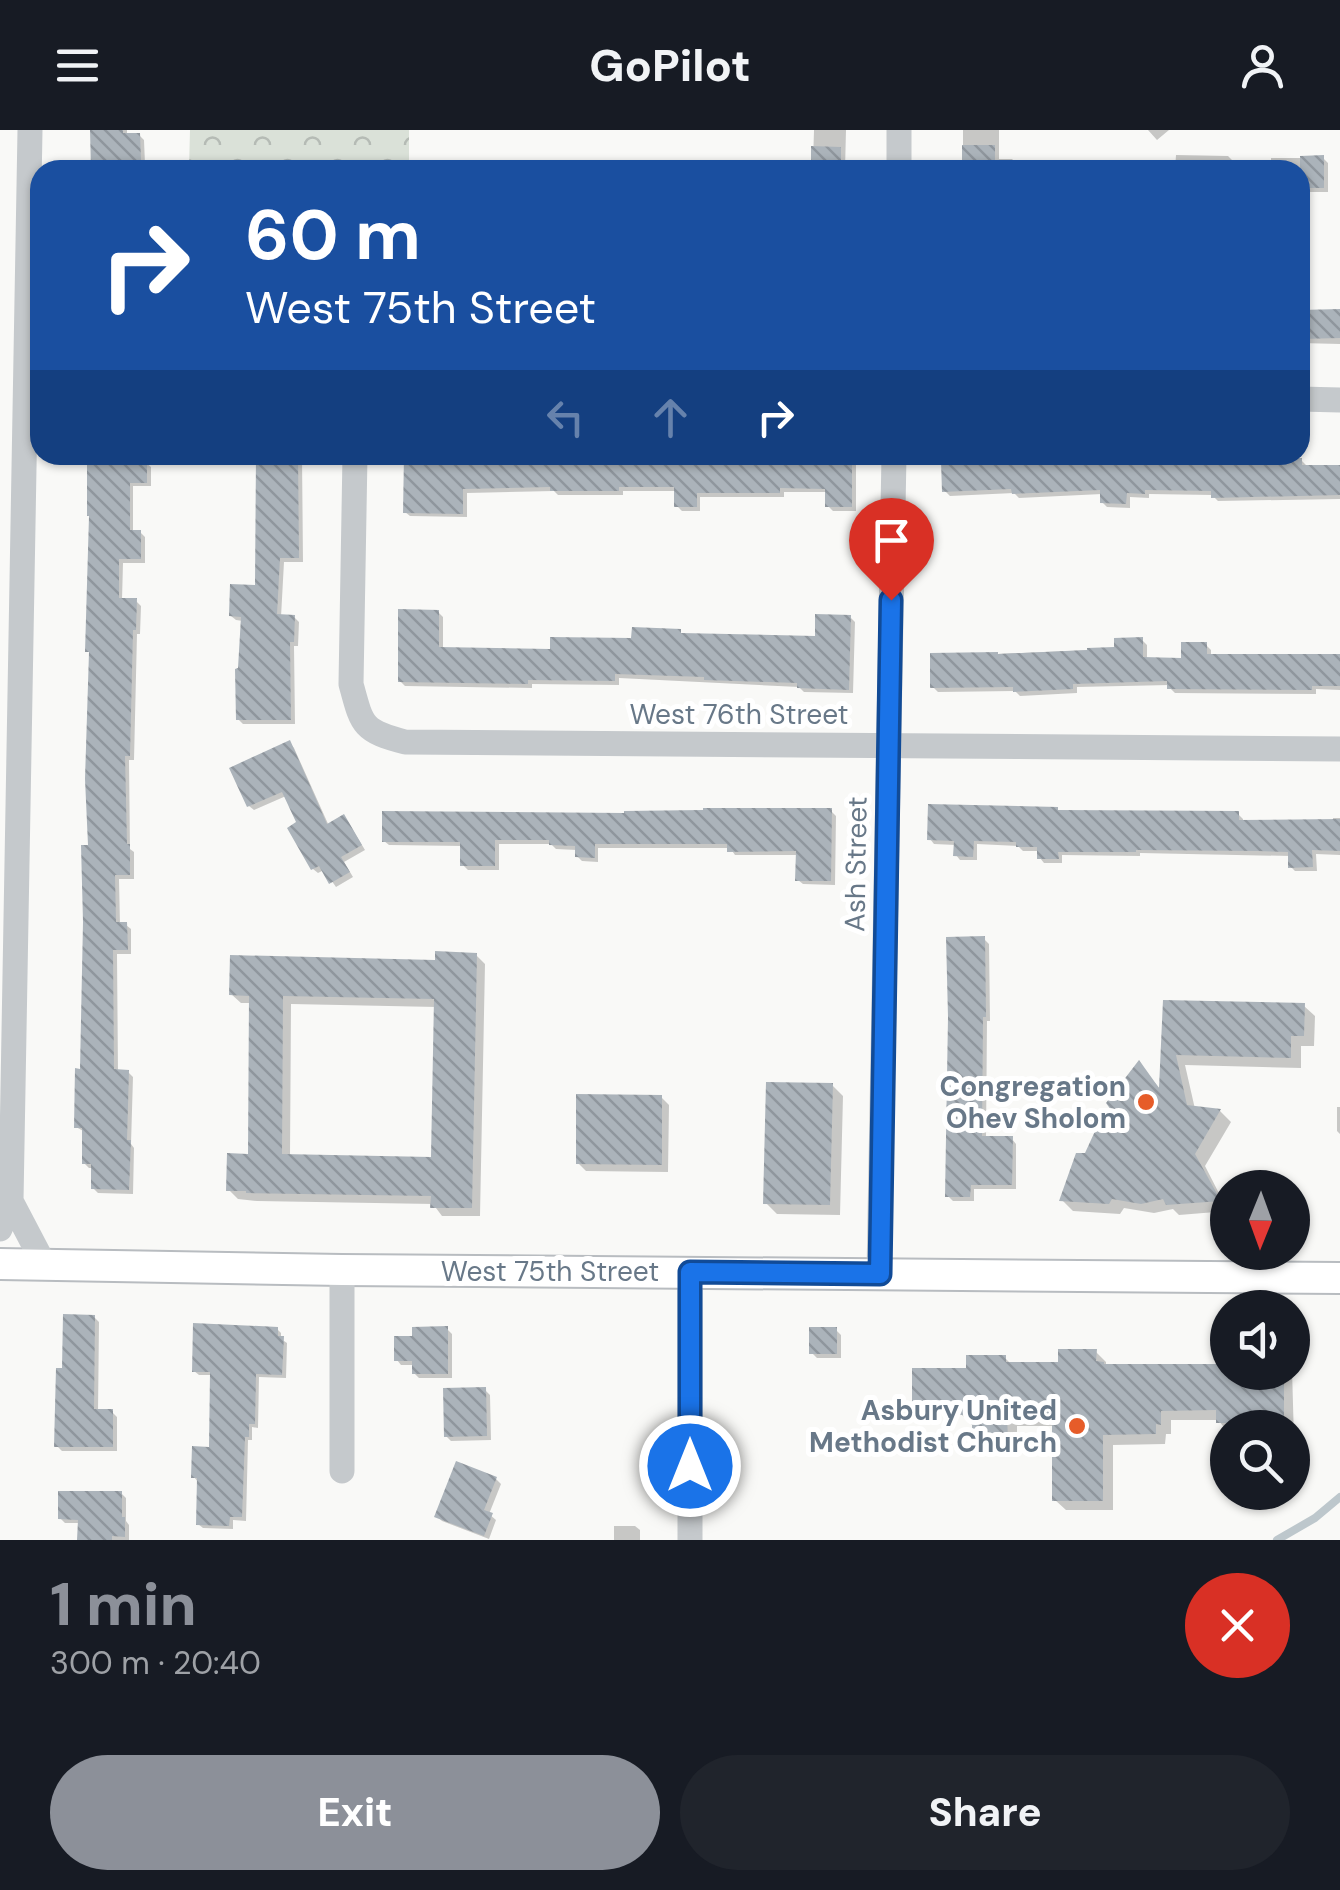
<!DOCTYPE html>
<meta charset="utf-8">
<style>
body{margin:0;font-family:"DM Sans",sans-serif;background:#20242c;color:#f1f3f6;height:100vh;display:flex;flex-direction:column;font-size:38px;white-space:nowrap}
*{box-sizing:border-box;margin:0}
p{font-size:32px;color:#9ea1a6}
.icon{flex:none;width:55px;height:55px;fill:none;stroke:currentColor;stroke-width:2;stroke-linecap:round;stroke-linejoin:round}
.map{position:relative;height:1410px;overflow:hidden}
.details{display:flex;flex-direction:column;background:#171b24;flex:1}
.details>*{flex:none}
.guide{position:absolute;left:30px;top:30px;width:1280px;height:305px;border-radius:30px;box-shadow:0 2px 8px #0004;background:#1a4fa0;color:#fff;overflow:hidden}
.needle{width:65px;rotate:181deg}
.buttons{position:absolute;left:1210px;top:1040px;display:grid;gap:20px}
.buttons a{display:grid;place-items:center;width:100px;height:100px;border-radius:50%;background:#171b24;box-shadow:0 2px 8px #0004;font-size:50px}
.pin{position:absolute;display:grid;place-items:center;width:85px;height:85px;color:#fff;margin:-102px -42px;border-radius:50% 50% 50% 0;rotate:-45deg;box-shadow:0 0 10px #0007}
.pin .icon{rotate:45deg}
.me{position:absolute;width:110px;margin:-55px;rotate:0deg;stroke-linejoin:round;filter:drop-shadow(0 0 8px #0008)}
.turn{display:flex;align-items:center;gap:35px;height:210px;padding:0 50px;font-size:45px}
.turn .icon{width:130px;height:130px;stroke-width:2.5}
.turn b{display:block;font-size:70px;line-height:85px}
.lanes{display:flex;align-items:center;height:95px;padding:0 50px;background:#0003;justify-content:center;gap:50px;direction:ltr}
.lanes .off{opacity:.35}
.round{display:grid;place-items:center;flex:none;width:105px;height:105px;border-radius:52px;background:#20242c}
.headline{display:flex;align-items:center;justify-content:space-between;height:170px;padding:0 50px}
h1{font-size:60px;font-weight:800;line-height:75px;color:#8c9099}
.button{display:flex;gap:20px;margin-top:auto;padding:20px 50px}
.button a{flex:1;height:115px;border-radius:60px;background:#8c9099;color:#fff;font-size:40px;font-weight:800;line-height:115px;text-align:center}
.button a+a{background:#20242c;color:#f1f3f6}
header{display:flex;justify-content:space-between;align-items:center;height:130px;padding:0 50px;background:#171b24;font-size:45px;font-weight:800}
.map>svg:first-child{display:block}
.park{fill:url(#park-crowns)}
.shadow{fill:#0003;fill-rule:evenodd}
.lines{fill:none;stroke-linecap:round;stroke-linejoin:round}
.stream{stroke:#bdc7cc;stroke-width:8}
.building{fill:url(#building-back-hatch);fill-rule:evenodd}
.major-casing{stroke:#b8bcc0;stroke-width:34}
.minor{stroke:#c5c9cc;stroke-width:25}
.major{stroke:#fff;stroke-width:30}
.route-casing{stroke:#114b97;stroke-width:25}
.route{stroke:#1a73e8;stroke-width:18}
.poi-dot{fill:#e65c29;stroke:#fff;stroke-width:4}
.labels{text-anchor:middle;dominant-baseline:central;stroke-width:10;stroke-linejoin:round;paint-order:stroke}
.street-label{font-size:28px;fill:#687888;stroke:#fff}
.poi-label{font-size:28px;font-weight:bold;fill:#687888;stroke:#fff;text-anchor:end}
</style>
<header><svg class="icon" aria-label="menu" viewBox="0 0 24 24"><path d="M4 6h16M4 12h16M4 18h16"/></svg>GoPilot<svg class="icon" aria-label="person" viewBox="0 0 24 24"><circle cx="12" cy="8" r="4"/><path d="M4 21q1-7 8-7t8 7"/></svg></header>
<div class="map">
<svg width="1340" height="1410" viewBox="0 0 1340 1410">
<defs>
<pattern id="park-crowns" width="20" height="18" patternUnits="userSpaceOnUse" patternTransform="scale(2.5)"><rect width="20" height="18" fill="#dae1d8"/><path d="M2 6a3 3 0 1 1 6 0M12 15a3 3 0 1 1 6 0" fill="none" stroke="#b5bbb5"/></pattern>
<pattern id="building-back-hatch" width="6" height="6" patternUnits="userSpaceOnUse" patternTransform="scale(2.5)"><rect width="6" height="6" fill="#abb3ba"/><path d="M-1 5l2 2M0 0l6 6M5-1l2 2" fill="none" stroke="#8f969d"/></pattern>
</defs>
<rect width="100%" height="100%" fill="#f9f9f7"/>
<path class="park" d="M190 0H409V40H189Z"/>
<path class="shadow" d="M93 0H127V6L139 5 144 10 145 34 125 35 126 40H95Z
M814 0H846L845 40H790V33H813Z
M963 0H999V29H1012L1017 34 1016 40H963Z
M1148 0H1169L1157 10Z
M1176 25 1228 26 1233 31V40H1175Z
M1271 28H1323L1328 33V62H1300V40H1271Z
M1300 179H1307L1310 182H1340V214L1300 213Z
M96 325H138V333H146L151 337V356H133V402H140L145 407V433H123L122 470 136 471 141 476 140 504H137L134 630H129L130 719 134 722V749H119L120 795H126L131 799V824H117L118 942H128L133 947 131 1014 134 1018 133 1064 98 1063 93 1058 94 1038H89L84 1033 85 1002 76 997 83 941 91 718V524L88 521Z
M258 325H302L303 432H284L281 487H294L299 492 298 516H294L295 594H243L238 589 243 491 236 490 231 486 257 457Z
M480 325H537L540 333 724 330V325L851 328 856 333V381H833L828 376V362H784V367H700V381H682L677 376V361H623V365H558L554 361 467 363V387L410 386 405 382Z
M1301 330 1306 335 1340 337V369L1218 371 1212 365 1149 364V368L1130 367V378L1107 377 1102 372V364L1019 368 1014 363 950 366 945 361 997 336H1170Z
M438 482 443 487V520L552 522 634 511 680 502 684 505 817 508 850 487 855 492 853 563 804 562 799 557 619 548V555L532 554V558L405 556 400 551Z
M1142 510 1147 515V530H1184L1206 515 1211 520V526L1340 525V560L1316 559V564L1175 563 1170 558V555L1077 557V563L1020 566 1015 561 938 562 933 557 997 524 1116 519Z
M290 613 294 618 329 696 348 692 365 720 344 732 353 747 336 757 324 740 318 743 313 739 299 693 286 666 254 680 249 676Z
M831 681 836 686 835 755 803 754 798 750V725H735L730 718H598V732L582 731 577 726V720L556 719 551 714H499V740H468L463 735V716L389 715 384 711 627 686Z
M1060 682 1238 684 1243 689V692L1333 691V688H1340V725L1316 724 1317 741H1295L1290 736V726L1140 723V726L1062 725V733H1044L1040 728 1039 721H1023L1018 716 977 714V730H960L956 725V715L934 714 930 709Z
M984 809 989 814 990 891H987L986 1009H1012L1016 1014V1059H974V1071H953L948 1066Z
M476 825 485 834 480 1086H442L433 1074 257 1071 238 1069 229 1060 250 1026 252 873H241L231 864ZM291 874 437 877 434 1029 290 1027Z
M1165 872 1304 876 1315 886 1314 916H1301V938L1185 935 1195 979 1220 981 1231 992 1205 1036 1228 1081 1179 1085 1173 1079 1154 1083 1124 1078 1120 1084 1073 1081 1062 1070 1139 934 1161 960Z
M832 955 843 966 840 1085 777 1084 766 1073Z
M661 967 669 975 668 1042 586 1041 578 1033Z
M1337 977H1340V1004L1337 1001Z
M94 1187 99 1192 98 1282H112L117 1287V1321H62L57 1316 65 1240Z
M277 1199 281 1203V1209L287 1213 286 1248 259 1247 258 1298 252 1297V1310H248L246 1391 233 1390V1399L203 1398 198 1394V1352L194 1347 212 1320 213 1245H199L194 1241Z
M447 1199 452 1204V1248H419L414 1243V1235H401L397 1230 415 1208Z
M836 1200 841 1205V1228H817L812 1223Z
M1096 1222 1106 1232V1237L1228 1242H1292V1239L1294 1309 1292 1298H1228V1302L1218 1290H1171V1304H1166L1165 1314 1113 1315V1380H1066L1055 1370 1054 1296H1017V1318L986 1319 975 1308 972 1295 961 1284H926L915 1273 969 1241 1005 1228 1011 1234H1060Z
M485 1260 490 1265 491 1310 451 1311 446 1306Z
M496 1349 501 1354 489 1384 496 1390 489 1409 442 1391 437 1386Z
M121 1363 126 1368V1391L129 1395V1410H80V1393H65L60 1388Z
M614 1396H635L640 1400V1410H614Z"/>
<g class="lines">
<path class="stream" d="M1277 1410 1315 1388 1340 1367"/>
</g>
<path class="building" d="M90 0H123V3H140L141 30 122 31V40H91Z
M962 15H995V40H962Z
M811 16 841 17V40H811Z
M1324 25V58H1300V26Z
M1340 179V208L1300 209V180Z
M256 325H298L299 428H280L277 484 295 485 294 512H290L291 590H236L235 539 238 538 241 487 229 486 230 454 255 455Z
M404 325H536V330H648V327H721V325H852V377H825V359L780 358V363H697V377H674V357H619V361H550V357L463 359V384L403 383Z
M1167 327 1302 328V335H1340V365L1211 368V361L1145 360V364L1127 363 1126 374 1100 373V360L1012 364 1011 359 942 362 941 331 995 329V333L1062 329 1167 334Z
M87 330H147V353H130V400H141V429H119V468H137L136 500H133L130 626H125L127 714H130V745H115L116 792H127L128 820H113L114 939 129 940 127 1010H131L129 1060 91 1059V1034H82V998H74L75 938 80 939 83 792 81 715H88L85 649 89 522H85L89 386H87Z
M398 479 439 480V517L550 519V507L631 508 632 497 681 499V503L815 506V484L851 485 849 560 797 558V553L704 550V547L615 544V551L528 550V554L398 552Z
M1143 507V527L1181 528V512H1207V524H1340V556H1312V560L1167 559V551L1073 554V559L1013 562V557L930 558V523L998 522V524L1087 520V518L1114 517V508Z
M290 610 327 694 344 684 362 715 341 727 350 742 329 754 319 736 311 740 287 698 296 692 282 662 247 677 229 638Z
M928 674 1058 677V680L1239 681V690L1340 689V721L1312 720 1313 737 1288 738V722L1258 721 1136 720V722H1058L1059 729H1037V717H1016V712L974 711 973 727 953 726 954 711 927 710Z
M703 678H832L831 751H795L796 721 727 722V714H595V728L575 727V716L549 715V710H495V736H460V712H382V681L624 683V681L703 680Z
M985 806 986 887H983L982 1006H1013L1012 1055H971L970 1067H945L948 887 946 807Z
M435 821 477 823 472 1078H430L431 1066 246 1063V1061H226L227 1023 248 1024 249 866 229 865 230 825 435 830ZM283 866 434 869 431 1027 282 1024Z
M1163 870 1305 873 1304 906H1291V928L1176 925 1187 975 1221 979 1195 1024 1221 1071 1166 1075 1163 1069 1141 1074 1112 1069 1109 1074 1059 1071 1076 1023H1085L1096 999 1111 980 1106 973 1139 930 1159 958Z
M766 952 833 953 830 1075 763 1074Z
M576 964 662 965V1035L576 1034Z
M63 1184 95 1185 94 1279H113V1317H54L56 1238H62Z
M193 1193 278 1197V1206H284L282 1245 256 1244 255 1294H249V1307H245L242 1387H230L229 1396 196 1395 197 1348H191L192 1316 209 1317 210 1242H192Z
M448 1196V1244H412V1231H394V1206H412V1197Z
M809 1197H837V1224H809Z
M1058 1219H1097L1096 1231 1104 1232V1234H1228V1242H1284V1298H1240V1293H1216V1280L1161 1281V1295L1156 1294V1304L1103 1305V1371H1052V1286H1007L1008 1309H972V1285H959V1274H912V1238H966V1225H1006V1232H1058Z
M486 1257 487 1306 444 1307 443 1258Z
M456 1331 497 1347 484 1380 493 1383 484 1406 434 1387Z
M58 1361H122V1387H125V1407L112 1406V1410H77L78 1390 58 1389Z"/>
<g class="lines">
<g class="major-casing">
<path id="major" d="M0 1134 342 1140 1340 1148"/>
</g>
<path class="minor" d="M899 40V0
M1300 269 1340 270
M355 325 351 554C362 595 362 601 405 612L1340 619
M11 1071 44 1134
M0 1099 11 1071 30 0
M690 1143V1410
M879 1144 894 325
M342 1341V1140"/>
<use href="#major" class="major"/>
</g>
<g class="lines">
<g class="route-casing">
<path id="route" d="M690 1336V1142L880 1144 891 470"/>
</g>
<use href="#route" class="route"/>
</g>
<g class="poi-dot">
<circle cx="1146" cy="972" r="10"/>
<circle cx="1077" cy="1296" r="10"/>
</g>
<g class="labels">
<g class="street-label">
<text x="739" y="584">West 76th Street</text>
<text transform="translate(856 734) rotate(-89)">Ash Street</text>
<text x="550" y="1141">West 75th Street</text>
</g>
<g class="poi-label">
<text x="1126" y="956">Congregation<tspan x="1126" dy="32">Ohev Sholom</tspan></text>
<text x="1057" y="1280">Asbury United<tspan x="1057" dy="32">Methodist Church</tspan></text>
</g>
</g>
</svg>
<div class="buttons">
<a><svg class="needle" viewBox="-14 -14 28 28"><path d="M0-13l5 13h-10z" fill="#e53935"/><path d="M0 13l5-13h-10z" fill="#9ea1a6"/></svg></a>
<a><svg class="icon" aria-label="sound" viewBox="0 0 24 24"><path d="M4 9h4l5-4v14l-5-4H4zM17 9q2 3 0 6"/></svg></a>
<a><svg class="icon" aria-label="search" viewBox="0 0 24 24"><circle cx="10" cy="10" r="6"/><path d="M15 15l6 6"/></svg></a>
</div>
<div class="pin" style="left:891px;top:470px;background:#d93025"><svg class="icon" aria-label="arrive" viewBox="0 0 24 24"><path d="M6 21V4h12l-3 4 3 4H6"/></svg></div>
<svg class="me" style="left:690px;top:1336px" viewBox="-20 -20 40 40"><circle r="17" fill="#1a73e8" stroke="#fff" stroke-width="3"/><path d="M0-11L8 9 0 5-8 9z" fill="#fff"/></svg>
<div class="guide">
<div class="turn"><svg class="icon" aria-label="right" viewBox="0 0 24 24"><path d="M7 20v-9h11M14 6l5 5-5 5"/></svg><div><b>60 m</b>West 75th Street</div></div>
<div class="lanes"><svg class="icon off" aria-label="left" viewBox="0 0 24 24"><path d="M17 20v-9H6M10 6l-5 5 5 5"/></svg><svg class="icon off" aria-label="ahead" viewBox="0 0 24 24"><path d="M12 20V5M6 11l6-6 6 6"/></svg><svg class="icon" aria-label="right" viewBox="0 0 24 24"><path d="M7 20v-9h11M14 6l5 5-5 5"/></svg></div>
</div>
</div>
<section class="details">
<div class="headline"><div><h1>1 min</h1><p>300 m · 20:40</p></div><a class="round" style="background:#d93025;color:#fff"><svg class="icon" aria-label="close" viewBox="0 0 24 24"><path d="M6 6l12 12M18 6L6 18"/></svg></a></div>
<div class="button"><a>Exit</a><a>Share</a></div>
</section>
